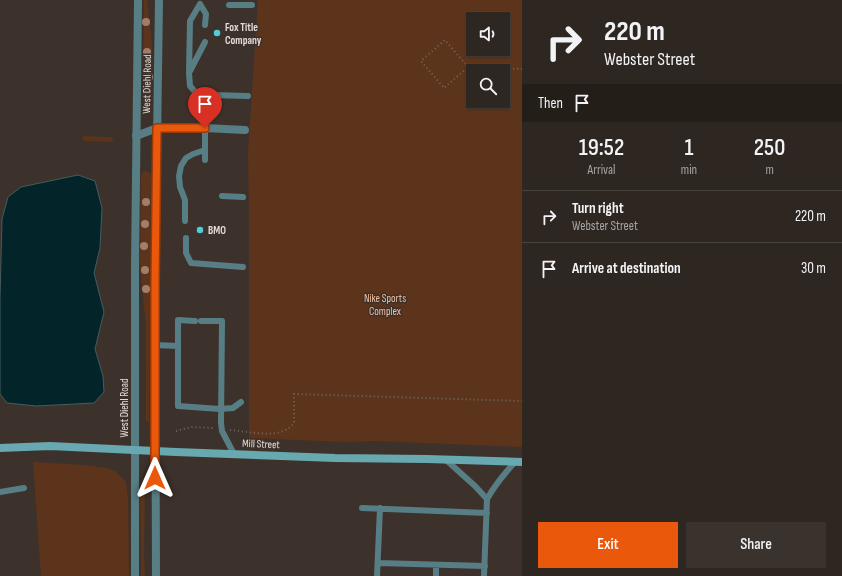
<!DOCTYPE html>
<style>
body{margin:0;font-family:"Sofia Sans Condensed",sans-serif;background:#3a322d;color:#f1f3f6;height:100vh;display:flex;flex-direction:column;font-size:15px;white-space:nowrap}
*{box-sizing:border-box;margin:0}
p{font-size:13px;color:#a7a5a5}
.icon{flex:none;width:22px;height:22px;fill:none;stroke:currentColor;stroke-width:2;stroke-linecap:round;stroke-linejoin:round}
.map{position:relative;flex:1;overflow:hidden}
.panel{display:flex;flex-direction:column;background:#2e2620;width:320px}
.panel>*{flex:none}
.guide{background:#2e2620;color:#f1f3f6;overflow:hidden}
.tools{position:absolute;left:466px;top:12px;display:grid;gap:8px}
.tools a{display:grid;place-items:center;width:44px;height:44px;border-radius:0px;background:#2e2620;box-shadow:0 1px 3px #0004,0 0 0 1px #49433e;font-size:20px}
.pin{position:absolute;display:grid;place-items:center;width:34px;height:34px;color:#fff;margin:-41px -17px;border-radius:50% 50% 50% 0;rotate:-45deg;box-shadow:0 0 4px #0007}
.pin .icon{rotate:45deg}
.me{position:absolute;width:44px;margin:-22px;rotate:0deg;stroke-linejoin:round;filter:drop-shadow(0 0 3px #0008)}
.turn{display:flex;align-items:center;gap:14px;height:84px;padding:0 16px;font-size:18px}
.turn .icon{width:52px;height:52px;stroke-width:2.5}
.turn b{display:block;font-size:28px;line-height:34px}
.then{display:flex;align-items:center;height:38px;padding:0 16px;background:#0003;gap:8px;font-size:15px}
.eta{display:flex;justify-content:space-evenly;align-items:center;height:68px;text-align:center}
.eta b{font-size:24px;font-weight:600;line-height:28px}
.button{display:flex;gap:8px;margin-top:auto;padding:8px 16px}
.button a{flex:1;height:46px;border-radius:0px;background:#ea580c;color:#fff;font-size:16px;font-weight:600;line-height:46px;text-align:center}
.button a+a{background:#3a322d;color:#f1f3f6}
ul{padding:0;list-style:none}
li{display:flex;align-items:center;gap:12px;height:52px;padding:0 16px;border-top:1px solid #49433e}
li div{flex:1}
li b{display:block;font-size:15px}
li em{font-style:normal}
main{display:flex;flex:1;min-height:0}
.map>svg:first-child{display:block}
.green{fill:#5c341b;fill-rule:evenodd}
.water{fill:#03252a;stroke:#465c5e}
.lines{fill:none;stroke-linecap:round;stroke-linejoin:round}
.path{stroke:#736963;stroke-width:2;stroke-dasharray:1 3;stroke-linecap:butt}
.service{stroke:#577e84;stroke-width:6}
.minor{stroke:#577e84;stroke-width:8}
.tertiary{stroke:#577e84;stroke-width:8}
.secondary{stroke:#68a8b1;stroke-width:8}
.tree{fill:#a17e69}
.route-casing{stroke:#983908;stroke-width:10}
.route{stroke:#ea580c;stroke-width:7}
.poi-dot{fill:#53cbdb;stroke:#3d322b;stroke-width:1.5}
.labels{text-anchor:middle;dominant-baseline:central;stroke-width:3;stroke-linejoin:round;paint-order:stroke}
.poi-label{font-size:11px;font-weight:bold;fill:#e3dbd7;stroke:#3d322b;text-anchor:start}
.street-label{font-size:11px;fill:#e3dbd7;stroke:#3d322b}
.park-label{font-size:11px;fill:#f3bc9c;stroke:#3d322b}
</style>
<main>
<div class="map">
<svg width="522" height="576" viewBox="0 0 522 576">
<rect width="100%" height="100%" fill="#3d322b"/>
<path class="green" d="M144 0H147L152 45 151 105 150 109H147L144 103 143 95Z
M258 0H522V447L375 441 346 442 249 438V211L248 153ZM473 19H503V49H473ZM473 71H503V101H473Z
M84 136 111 137 113 138V140L111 142 84 141 82 138Z
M144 171 148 172 151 174 149 422 146 421V325L140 268 141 174Z
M33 462 84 465 107 468 115 471 126 482 128 499 129 576H41Z
M143 481H145L144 554 145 576H141L140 491 142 484Z"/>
<path class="water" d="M78 175 95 181 102 208 100 248 94 273 104 312 95 349 103 376 104 392 94 403 36 406 7 403 0 394V299L2 219 8 197 21 187Z"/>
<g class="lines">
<path class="path" d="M468 67 445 40 421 61 444 88 468 67 522 69
M230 430C248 431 281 441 294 423V394L522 401
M176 431 192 427 213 428"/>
<path class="service" d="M200 4 190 21 189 73 190 86 197 94 211 95 248 96
M200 4 206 14 205 25
M229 5H252
M190 71 204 44 205 42
M205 160V128
M222 196 243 197
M185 221V200L180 187 179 176 181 166 186 158 193 154 205 150
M186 238V253L191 263 243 267
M201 321H222L221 423 222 431 234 454
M155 345 178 346V406L220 409 233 408 241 402
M178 346V320L195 321
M445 459 475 486 487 499
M0 492 24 488
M362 508 487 513
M378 563 485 566
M377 576 380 508
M436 576V565
M484 576 487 499C495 485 504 474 515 462"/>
<path class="minor" d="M136 136 157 128H205L245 130"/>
<path class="tertiary" d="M135 576V268L138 0
M156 576 155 283 159 0"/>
<path class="secondary" d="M0 448 50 446 176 452 335 458 427 459 522 462"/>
</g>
<g class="tree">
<circle cx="146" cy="22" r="4"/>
<circle cx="147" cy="52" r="4"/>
<circle cx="149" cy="77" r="4"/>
<circle cx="146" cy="202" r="4"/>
<circle cx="145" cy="224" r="4"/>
<circle cx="144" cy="246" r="4"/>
<circle cx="145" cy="270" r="4"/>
<circle cx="146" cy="289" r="4"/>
</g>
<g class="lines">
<g class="route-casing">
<path id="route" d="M155 478V283L157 128H205"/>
</g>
<use href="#route" class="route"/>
</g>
<g class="poi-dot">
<circle cx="217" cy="33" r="4"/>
<circle cx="200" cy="230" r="4"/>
</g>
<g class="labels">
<g class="poi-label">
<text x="225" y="27">Fox Title<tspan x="225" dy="13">Company</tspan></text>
<text x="208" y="230">BMO</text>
</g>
<g class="street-label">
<text transform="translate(147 84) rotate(-89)">West Diehl Road</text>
<text transform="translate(124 408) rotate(-90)">West Diehl Road</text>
<text transform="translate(261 444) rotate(2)">Mill Street</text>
</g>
<g class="park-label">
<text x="385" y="298">Nike Sports<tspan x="385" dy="13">Complex</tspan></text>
</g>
</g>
</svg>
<div class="tools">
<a><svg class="icon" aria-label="sound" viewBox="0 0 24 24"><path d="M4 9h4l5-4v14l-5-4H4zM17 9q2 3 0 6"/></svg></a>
<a><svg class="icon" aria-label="search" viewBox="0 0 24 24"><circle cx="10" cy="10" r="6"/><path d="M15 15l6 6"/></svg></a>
</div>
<div class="pin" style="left:205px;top:128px;background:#d93025"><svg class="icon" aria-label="arrive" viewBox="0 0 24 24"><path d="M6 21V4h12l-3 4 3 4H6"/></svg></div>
<svg class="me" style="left:155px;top:478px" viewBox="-20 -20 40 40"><path d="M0-17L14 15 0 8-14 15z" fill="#ea580c" stroke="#fff" stroke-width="4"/></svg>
</div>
<section class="panel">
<div class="guide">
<div class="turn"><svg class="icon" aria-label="right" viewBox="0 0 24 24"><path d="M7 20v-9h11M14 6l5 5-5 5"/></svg><div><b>220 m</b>Webster Street</div></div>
<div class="then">Then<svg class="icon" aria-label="arrive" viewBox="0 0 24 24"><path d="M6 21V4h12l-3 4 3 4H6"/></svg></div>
</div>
<div class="eta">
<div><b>19:52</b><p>Arrival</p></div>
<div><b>1</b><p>min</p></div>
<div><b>250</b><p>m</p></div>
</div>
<ul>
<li><svg class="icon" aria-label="right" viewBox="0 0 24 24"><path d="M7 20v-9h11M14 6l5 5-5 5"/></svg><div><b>Turn right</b><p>Webster Street</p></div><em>220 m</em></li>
<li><svg class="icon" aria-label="arrive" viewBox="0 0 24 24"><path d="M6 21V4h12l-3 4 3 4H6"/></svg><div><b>Arrive at destination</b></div><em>30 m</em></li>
</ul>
<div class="button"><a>Exit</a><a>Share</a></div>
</section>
</main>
